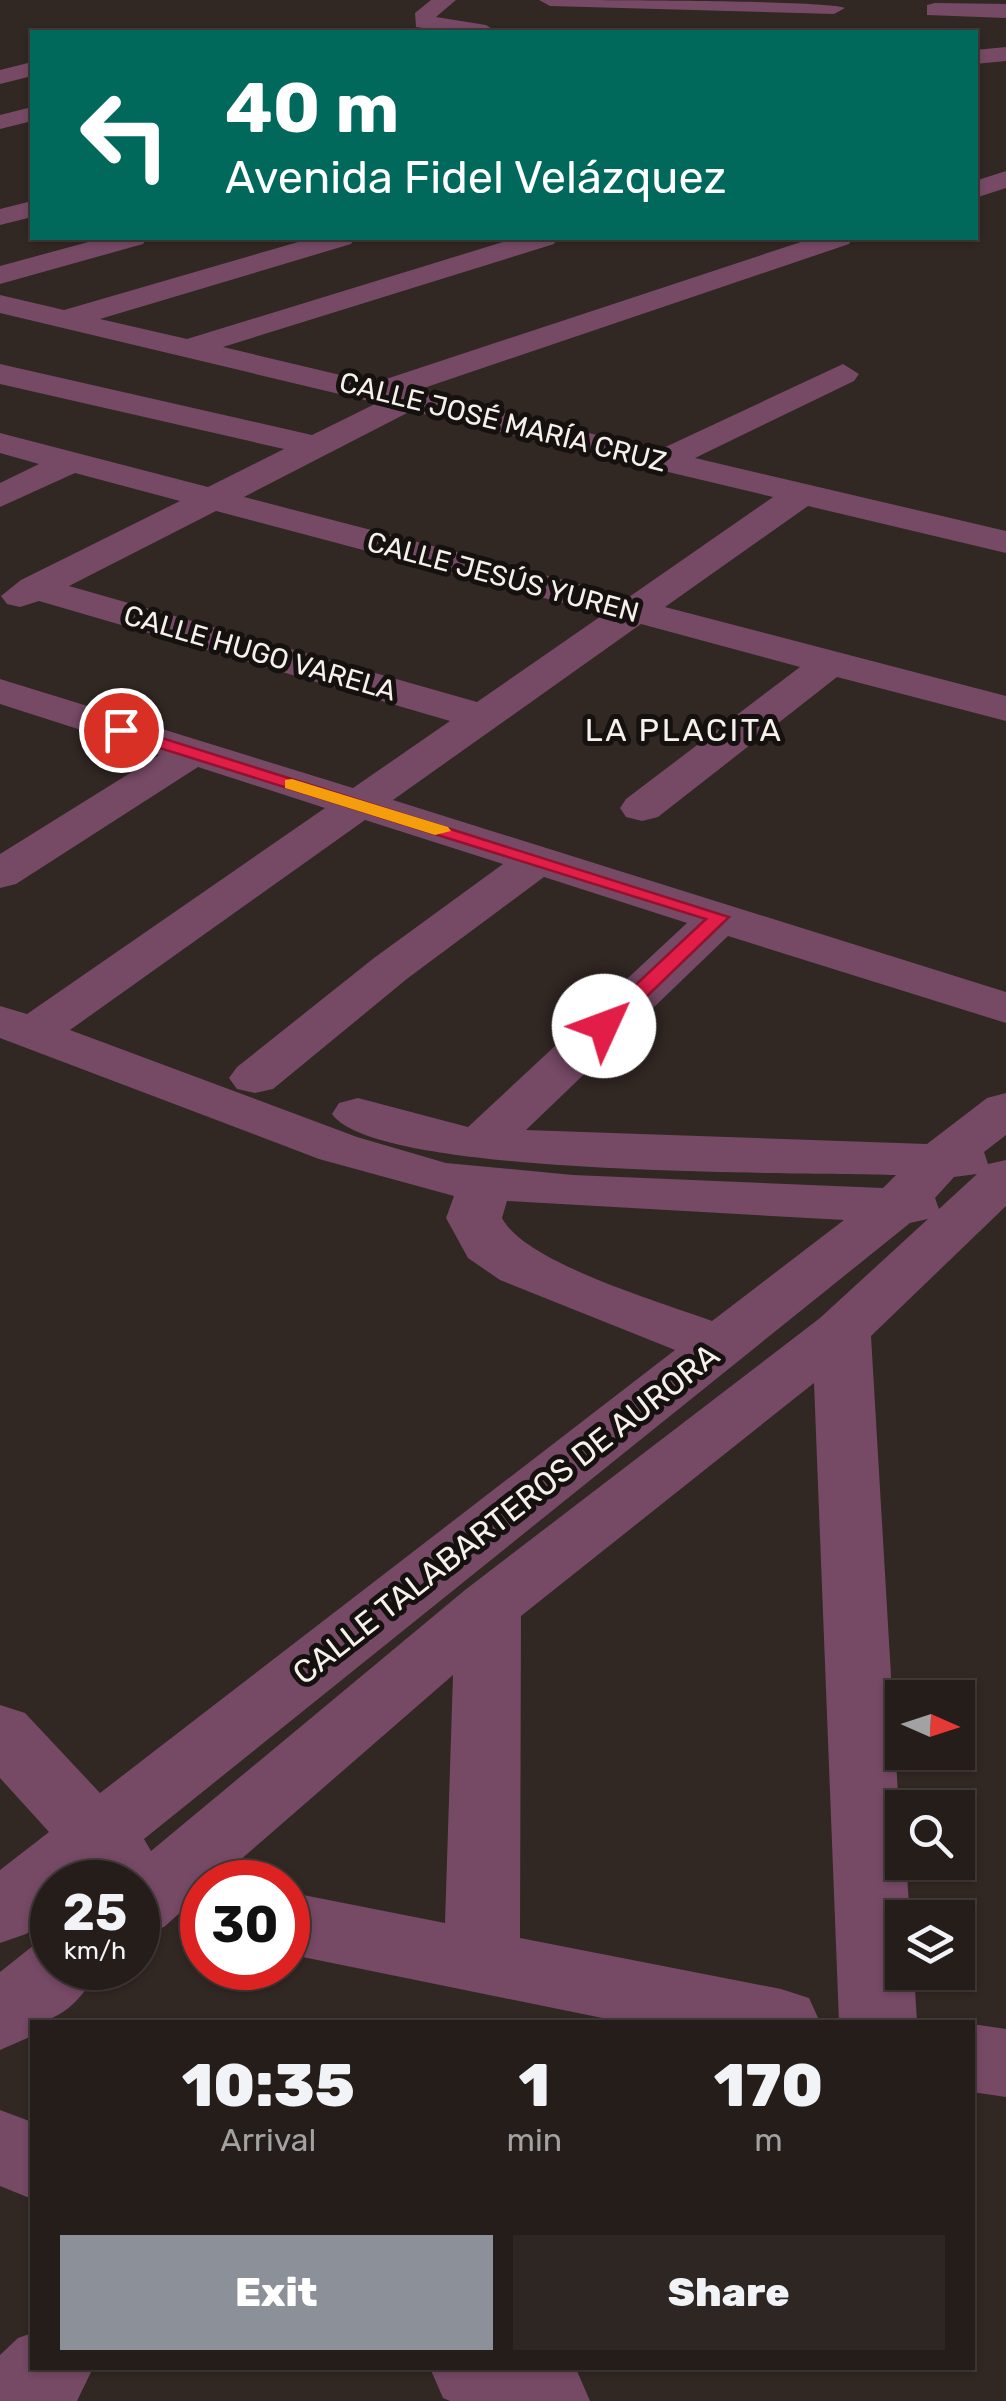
<!DOCTYPE html>
<meta charset="utf-8">
<style>
body{margin:0;font-family:Rubik,sans-serif;background:#2d2623;color:#f1f3f6;height:100vh;display:flex;flex-direction:column;font-size:38px;white-space:nowrap}
*{box-sizing:border-box;margin:0}
p{font-size:32px;color:#a3a2a2}
.icon{flex:none;width:55px;height:55px;fill:none;stroke:currentColor;stroke-width:2;stroke-linecap:round;stroke-linejoin:round}
.map{position:relative;flex:1;overflow:hidden}
.sheet{position:absolute;left:30px;top:2020px;width:945px;height:350px;display:flex;flex-direction:column;background:#251d1a;border-radius:0px;box-shadow:0 2px 8px #0004,0 0 0 2px #423b39}
.sheet>*{flex:none}
.hud{position:absolute;left:30px;top:30px;width:948px;height:210px;border-radius:0px;box-shadow:0 2px 8px #0004,0 0 0 2px #423b39;background:#00695c;color:#fff;overflow:hidden}
.needle{width:65px;rotate:93deg}
.tools{position:absolute;left:885px;top:1680px;display:grid;gap:20px}
.tools a{display:grid;place-items:center;width:90px;height:90px;border-radius:0px;background:#251d1a;box-shadow:0 2px 8px #0004,0 0 0 2px #423b39;font-size:50px}
.speed{position:absolute;left:30px;top:1860px;display:flex;gap:20px;font-size:50px;font-weight:700;text-align:center}
.speed>*{display:grid;place-content:center;width:130px;height:130px;border-radius:50%;background:#251d1a;box-shadow:0 2px 8px #0004,0 0 0 2px #423b39;line-height:1}
.speed small{font-size:25px;font-weight:400}
.speed .limit{border:15px solid #d22;background:#fff;color:#111}
.pin{position:absolute;display:grid;place-items:center;width:85px;height:85px;color:#fff;margin:-42px;border:5px solid #fff;border-radius:50%;box-shadow:0 2px 10px #0007}
.me{position:absolute;width:110px;margin:-55px;rotate:47deg;stroke-linejoin:round;filter:drop-shadow(0 0 8px #0008)}
.turn{display:flex;align-items:center;gap:35px;height:210px;padding:0 30px;font-size:45px}
.turn .icon{width:130px;height:130px;stroke-width:2.5}
.turn b{display:block;font-size:70px;line-height:85px}
.eta{display:flex;justify-content:space-evenly;align-items:center;height:170px;text-align:center}
.eta b{font-size:60px;font-weight:800;line-height:70px}
.button{display:flex;gap:20px;margin-top:auto;padding:20px 30px}
.button a{flex:1;height:115px;border-radius:0px;background:#8c9099;color:#fff;font-size:40px;font-weight:800;line-height:115px;text-align:center}
.button a+a{background:#2d2623;color:#f1f3f6}
.map>svg:first-child{display:block}
.lines{fill:none;stroke-linecap:round;stroke-linejoin:round}
.minor{fill:#764965;fill-rule:evenodd}
.route{fill:#e11d48;stroke:#92132f;stroke-width:2.5}
.slow{fill:#f59e0b}
.labels{text-anchor:middle;dominant-baseline:central;stroke-width:10;stroke-linejoin:round;paint-order:stroke}
.far-street-label{font-size:28px;fill:#f6efec;stroke:#15110f}
.far-quarter-label{font-size:32px;letter-spacing:2.5px;fill:#f6efec;stroke:#15110f}
.street-label{font-size:32px;fill:#f6efec;stroke:#15110f}
</style>
<div class="map">
<svg width="1006" height="2401" viewBox="0 0 1006 2401">
<rect width="100%" height="100%" fill="#312723"/>
<g class="lines">
<path class="minor" d="M431 0H456L436 17 486 25 497 32H448L416 27 415 13Z
M539 0C580 0 829 0 845 8L834 14 550 6Z
M935 3 1006 4V18L927 15V5Z
M1006 47V61L975 64V50Z
M32 62V76L0 84V70Z
M32 107V121L0 129V115Z
M1006 171V188L975 198V181Z
M32 201V217L0 225V209Z
M103 238H147L143 244 0 284V266Z
M312 238H355L351 244 100 319 187 339 516 238H558L554 244 223 347 374 383 813 238H853L849 244 415 391 659 450 843 364 859 374 854 381 695 458 1006 531V553L808 506 665 607 1006 696V721L837 677 658 817 642 821 626 817 620 808 626 799 800 667 641 624 393 800 1006 992V1023L728 936 526 1130 927 1144 987 1098 1006 1093V1135L984 1152 988 1164 1006 1160V1206L871 1336 902 1862H906L910 1918H902V1972H914L917 2022H839L814 1383 521 1616 520 1938 781 1989 809 1998 820 2022H622L288 1954V1892L445 1923 453 1675 215 1882H202V1893L164 1927 138 1935V1882H52V1913L26 1934 0 1943V1870L49 1832 0 1778V1705L25 1713 100 1793 675 1350 500 1280 468 1258 446 1218 454 1196 319 1159 0 1038V1006L27 1014 325 808 198 767 16 884 0 888V854L159 755 0 704V679L353 788 450 721 39 601 20 607 7 604 1 596 21 580 180 501 75 473 0 507V483L39 464 0 453V433L208 487 284 449 0 384V364L312 435 377 403 0 313V295L64 310ZM411 411 773 497 629 597 244 497ZM216 511 604 614 477 702 69 586ZM365 820 503 864 374 958 237 1067 229 1078 237 1089 255 1093 273 1089 408 978 544 877 687 923 468 1127 358 1098 339 1103 332 1114C376 1178 804 1172 896 1175L883 1188 573 1175 446 1163 357 1137 70 1030ZM977 1174 939 1209 935 1198 954 1177ZM507 1201 844 1220 712 1321C661 1302 525 1263 502 1218ZM928 1219 820 1318 465 1590 151 1851 144 1839 910 1223Z
M52 1939V1968H99C86 1994 63 2022 32 2022V2036L0 2050V1972L34 1945Z
M972 2024 1006 2029V2097L972 2092Z
M0 2110 32 2122V2199L0 2186Z
M32 2333V2368H93L77 2401H0V2355L18 2338Z
M430 2368H570L577 2371 590 2401H450L443 2398Z"/>
</g>
<path class="route" d="M115 727H127L729 917 612 1030H597V1021L706 919 115 734Z"/>
<path class="slow" d="M292 779 448 827 451 831 435 835 285 788V780Z"/>
<g class="labels">
<g class="far-street-label">
<text transform="translate(503 422) rotate(14)">CALLE JOSÉ MARÍA CRUZ</text>
<text transform="translate(503 577) rotate(15)">CALLE JESÚS YUREN</text>
<text transform="translate(260 653) rotate(16)">CALLE HUGO VARELA</text>
</g>
<g class="far-quarter-label">
<text x="684" y="730">LA PLACITA</text>
</g>
<g class="street-label">
<text transform="translate(506 1514) rotate(-38)">CALLE TALABARTEROS DE AURORA</text>
</g>
</g>
</svg>
<div class="tools">
<a><svg class="needle" viewBox="-14 -14 28 28"><path d="M0-13l5 13h-10z" fill="#e53935"/><path d="M0 13l5-13h-10z" fill="#a3a2a2"/></svg></a>
<a><svg class="icon" aria-label="search" viewBox="0 0 24 24"><circle cx="10" cy="10" r="6"/><path d="M15 15l6 6"/></svg></a>
<a><svg class="icon" aria-label="layers" viewBox="0 0 24 24"><path d="M12 4l9 5-9 5-9-5zM3 14l9 5 9-5"/></svg></a>
</div>
<div class="speed"><div>25<small>km/h</small></div><div class="limit">30</div></div>
<div class="pin" style="left:121px;top:730px;background:#d93025"><svg class="icon" aria-label="arrive" viewBox="0 0 24 24"><path d="M6 21V4h12l-3 4 3 4H6"/></svg></div>
<svg class="me" style="left:604px;top:1026px" viewBox="-20 -20 40 40"><circle r="19" fill="#fff"/><path d="M0-13L10 11 0 6-10 11z" fill="#e11d48"/></svg>
<div class="hud">
<div class="turn"><svg class="icon" aria-label="left" viewBox="0 0 24 24"><path d="M17 20v-9H6M10 6l-5 5 5 5"/></svg><div><b>40 m</b>Avenida Fidel Velázquez</div></div>
</div>
<section class="sheet">
<div class="eta">
<div><b>10:35</b><p>Arrival</p></div>
<div><b>1</b><p>min</p></div>
<div><b>170</b><p>m</p></div>
</div>
<div class="button"><a>Exit</a><a>Share</a></div>
</section>
</div>
